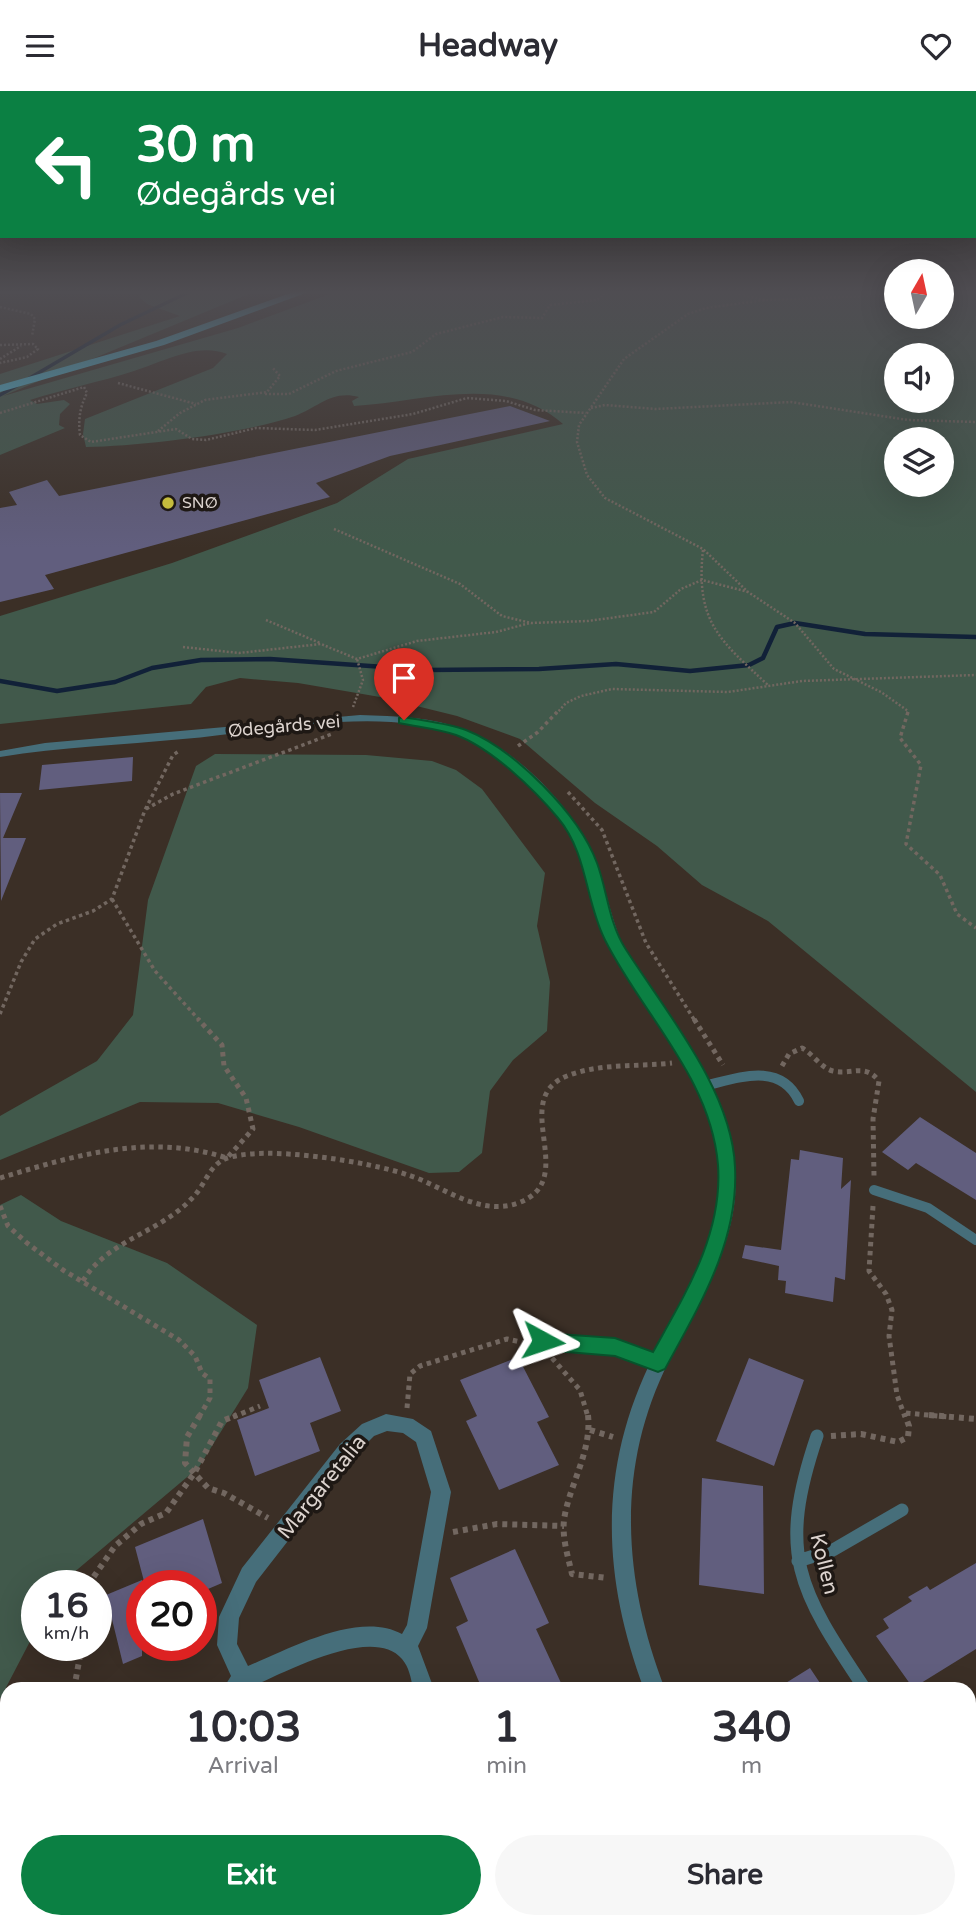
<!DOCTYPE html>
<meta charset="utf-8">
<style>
body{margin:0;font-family:"Varela Round",sans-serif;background:#f7f7f7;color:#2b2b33;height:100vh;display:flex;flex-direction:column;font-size:26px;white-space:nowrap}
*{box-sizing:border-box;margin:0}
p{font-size:23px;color:#7c7c81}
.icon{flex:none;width:38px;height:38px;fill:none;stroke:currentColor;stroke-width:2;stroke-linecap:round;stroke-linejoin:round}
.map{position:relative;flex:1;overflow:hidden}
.details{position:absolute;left:0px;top:1591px;width:976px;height:247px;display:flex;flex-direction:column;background:#fff;border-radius:21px 21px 0 0;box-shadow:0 7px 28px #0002}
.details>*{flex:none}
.guide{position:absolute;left:0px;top:0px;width:976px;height:147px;box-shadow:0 7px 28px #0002;background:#0b8043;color:#fff;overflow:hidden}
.needle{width:46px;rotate:9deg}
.buttons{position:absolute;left:884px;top:168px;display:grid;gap:14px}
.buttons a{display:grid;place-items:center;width:70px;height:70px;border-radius:50%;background:#fff;box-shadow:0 7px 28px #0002;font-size:35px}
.speed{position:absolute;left:21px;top:1479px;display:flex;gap:14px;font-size:35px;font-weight:700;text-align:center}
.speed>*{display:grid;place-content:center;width:91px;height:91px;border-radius:50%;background:#fff;box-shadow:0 7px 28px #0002;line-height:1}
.speed small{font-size:18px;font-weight:400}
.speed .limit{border:10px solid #d22;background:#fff;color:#111}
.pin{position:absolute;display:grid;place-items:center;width:60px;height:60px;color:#fff;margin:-72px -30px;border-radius:50% 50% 50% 0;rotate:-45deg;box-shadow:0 0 7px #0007}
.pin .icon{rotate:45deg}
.me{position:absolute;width:77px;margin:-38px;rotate:95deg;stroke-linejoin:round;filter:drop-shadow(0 0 5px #0008)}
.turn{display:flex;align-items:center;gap:24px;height:147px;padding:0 21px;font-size:32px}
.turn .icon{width:91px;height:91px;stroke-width:2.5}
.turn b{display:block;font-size:49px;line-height:60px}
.eta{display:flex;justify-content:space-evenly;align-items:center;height:119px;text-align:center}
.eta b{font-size:42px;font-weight:700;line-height:49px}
.cta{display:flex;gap:14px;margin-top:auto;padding:14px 21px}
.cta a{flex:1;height:80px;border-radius:42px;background:#0b8043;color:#fff;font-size:28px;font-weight:700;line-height:80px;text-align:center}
.cta a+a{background:#f7f7f7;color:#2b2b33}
header{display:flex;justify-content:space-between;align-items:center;height:91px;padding:0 21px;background:#fff;font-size:32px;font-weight:700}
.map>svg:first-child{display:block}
.green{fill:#41594b;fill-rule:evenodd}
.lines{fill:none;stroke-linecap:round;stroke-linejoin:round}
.stream-far1{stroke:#112138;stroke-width:3.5}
.stream{stroke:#112138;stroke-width:4.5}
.building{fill:#615e7e}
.path-far3{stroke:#726760;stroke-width:2.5;stroke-dasharray:2 2;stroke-linecap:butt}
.path-far2{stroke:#726760;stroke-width:3.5;stroke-dasharray:3.5 3.5;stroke-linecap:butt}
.path-far1{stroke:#726760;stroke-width:5;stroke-dasharray:4.5 4.5;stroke-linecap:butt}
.path{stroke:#726760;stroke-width:6;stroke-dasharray:5 5;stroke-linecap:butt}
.service-far1{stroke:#466e7a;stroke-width:10}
.service{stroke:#466e7a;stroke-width:13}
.minor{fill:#466e7a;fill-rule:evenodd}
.motorway{fill:#50c1df;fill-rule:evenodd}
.route{fill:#0b8043;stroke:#07532c;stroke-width:2}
.poi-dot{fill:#c5bc3d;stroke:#1e1814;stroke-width:2.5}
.labels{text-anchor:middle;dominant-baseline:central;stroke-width:7;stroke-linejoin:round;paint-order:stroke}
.far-poi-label{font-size:16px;fill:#dcd3ce;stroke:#1e1814;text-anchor:start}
.street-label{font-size:18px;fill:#dcd3ce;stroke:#1e1814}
.near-street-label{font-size:21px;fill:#dcd3ce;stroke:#1e1814}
</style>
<header><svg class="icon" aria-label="menu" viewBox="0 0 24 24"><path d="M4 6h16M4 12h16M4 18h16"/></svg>Headway<svg class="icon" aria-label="heart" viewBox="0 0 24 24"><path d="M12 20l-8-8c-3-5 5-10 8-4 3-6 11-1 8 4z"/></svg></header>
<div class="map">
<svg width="976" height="1836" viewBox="0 0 976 1836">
<rect width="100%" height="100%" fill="#3b2f26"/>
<path class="green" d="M143 200H256L3 305 238 237 338 200H896V226H942V200H976V1001L768 830 702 794 657 755 595 712 520 648 457 625 380 606 298 592 240 587 206 596 191 613 0 633V525L172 472 337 412 408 368 563 333C504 281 424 311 354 315L352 310 359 306C331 299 319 316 295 325 241 343 144 355 86 356L83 343 85 328 213 277 227 263C197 251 163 271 134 280 100 291 64 298 30 309L37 313 64 309 70 313 60 323 59 334 65 337 0 364V283L180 225 147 213 139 206ZM896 264H942V310H896ZM896 348H942V394H896Z
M215 663 366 664 432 670 456 679 482 698 545 782 537 835 550 891 547 940 513 969 490 1000 482 1062 459 1081 429 1082 299 1036 218 1012 140 1011 0 1069V1025L97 970 133 924 148 809 196 675Z
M21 1104 61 1130 167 1172 257 1234 248 1297 199 1376 59 1494H37V1537L0 1608V1114Z
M0 1733 7 1749V1830L74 1831 78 1836H0Z"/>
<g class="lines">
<path class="stream-far1" d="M28 288 120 234 191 200
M0 304 18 294"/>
<path class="stream" d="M0 590 57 600 115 591 152 577 201 569 270 568 427 579 539 578 616 573 690 580 749 574 763 567 777 536 795 532 865 543 976 546"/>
</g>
<path class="building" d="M510 315 550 330 390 365 316 392 330 406 45 484 54 498 0 511V417L17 414 9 401 47 389 59 405Z
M133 666 132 690 39 699 42 674Z
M0 702H22L3 747H26L1 810Z
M920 1026 976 1062V1109L916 1072 908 1079 882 1061Z
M800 1059 843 1067 841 1098 851 1089 845 1189 835 1186 833 1211 785 1202 786 1190 778 1189 779 1175 742 1167 745 1154 781 1159 791 1068 799 1069Z
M320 1266 341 1320 310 1332 320 1360 255 1385 237 1329 269 1317 259 1289Z
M518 1266 549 1326 537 1331 559 1374 499 1399 466 1330 477 1325 460 1289Z
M749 1267 804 1289 774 1375 716 1350Z
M702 1387 763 1395 764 1503 699 1494Z
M203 1428 222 1492 201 1501V1494H145L135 1456Z
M515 1458 549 1532 536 1538 561 1592 548 1598H482L456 1536 468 1530 450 1487Z
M976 1472V1558L913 1597 876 1545 889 1537 883 1528 912 1510 908 1506 927 1495 930 1499Z
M142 1489V1565L123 1573 106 1504Z
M810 1577 824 1598H776Z"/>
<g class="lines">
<path class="path-far3" d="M724 200 765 209
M896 204 765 209 706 217 688 223 624 268 579 334 577 351 587 384 605 407 703 458 748 501 795 532 834 578 881 601 908 620 907 623
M0 216 31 223 35 228 32 245
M0 254 33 253 38 258 27 266 0 272
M0 268 21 255
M118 292 196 313
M265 303H289L336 280 412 261 436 243 503 226 542 227 550 214 597 209 607 200
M591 317 605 314 656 318 791 311 908 329 976 331
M0 322 84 296 87 302C80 316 78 328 80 344L91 351 176 338 192 348 206 349 256 337 315 339 413 323 467 307 506 310 535 319 586 322
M158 340 180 322 205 309 267 301 280 285 272 276
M334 438 460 493 502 525 531 532 588 530 654 521 681 498 702 489 748 501
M703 459C695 532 721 550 769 595
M266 529 320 552
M183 556 239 562 321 553 357 568 417 550 496 541 530 532
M353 616 363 589 357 568
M556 623 566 612 581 605 612 598 728 601 802 590 976 584"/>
<path class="path-far2" d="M908 621 900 647 921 674 906 753 940 784 957 823 976 837
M518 655 538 641 557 621
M568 701 602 739 646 852 695 930
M146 718 173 703 332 643
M112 808 155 880 200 930
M0 923 21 871 35 848 57 833 93 820 112 808 145 719 173 664 179 660"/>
<path class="path-far1" d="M694 928 723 974
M782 975 789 963 802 957C813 963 821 977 833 980 852 984 865 972 879 990L873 1028 874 1085
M0 1087C76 1064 149 1042 227 1067L253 1038 246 1007 224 975 222 954 198 928
M0 1115 8 1135 27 1152 63 1179 179 1249 195 1265 202 1282 210 1288V1307L199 1326
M873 1115 869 1180 886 1203 892 1219 889 1245 897 1304 905 1326
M83 1190C101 1158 142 1145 171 1125 180 1119 188 1112 195 1104 205 1093 210 1074 225 1068 262 1053 370 1071 408 1084 443 1095 479 1126 518 1112 582 1089 507 1009 567 985 599 972 638 976 672 972
M552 1267 580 1299 588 1326
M407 1317 410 1283 420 1275 507 1248 530 1253
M906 1322 949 1326
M233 1326 260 1315"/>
<path class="path" d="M200 1324 187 1346 185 1372 208 1397 224 1402 268 1427
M588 1324C592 1361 569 1394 564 1429 562 1447 568 1466 572 1483L607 1487
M929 1324 976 1328
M590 1339 613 1346
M831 1345 861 1343 898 1351 908 1346 909 1335 905 1324
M453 1441 497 1433 564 1435
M88 1494 115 1455 141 1433 166 1422 195 1381 222 1330 237 1324
M74 1598 82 1554"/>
<path class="service-far1" d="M704 995C738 987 780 970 799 1010
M874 1099 928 1117 976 1149
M543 1250 615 1256 658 1272"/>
<path class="service" d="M817 1345C777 1463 798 1498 865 1598
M798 1470 833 1459 902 1419
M970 1743 976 1747
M852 1830 856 1836
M928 1830 930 1836"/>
<path class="minor" d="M360 624C396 625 432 626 466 639 517 659 573 716 594 766 608 801 612 839 632 872 676 945 742 1014 735 1106 730 1165 694 1218 669 1270 615 1377 623 1489 665 1598H644C601 1483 598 1375 654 1264 679 1213 712 1166 719 1109 729 1017 662 947 619 874 593 829 594 774 562 732 536 696 500 660 458 644 378 614 266 641 183 648 122 654 61 656 0 666V660L45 652Z
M386 1323 413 1328 431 1340 451 1401 427 1537 418 1555 434 1598H413C411 1587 409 1576 402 1568 372 1533 282 1583 249 1597 242 1599 231 1598 223 1598L231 1585 217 1554 219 1526 242 1477 340 1353 362 1333ZM387 1340 403 1342 416 1351 431 1401 407 1534 402 1543C359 1519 289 1558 248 1575L237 1553 239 1527 256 1491 354 1365 374 1345Z
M169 1830H202L199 1836H166Z
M554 1830H578L577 1836H553Z
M784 1830H809L812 1836H787Z"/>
<path class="motorway" d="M296 200H311L164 254 0 301V294L156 250Z"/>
</g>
<linearGradient id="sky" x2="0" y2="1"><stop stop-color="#201a15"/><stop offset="0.44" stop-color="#4f4d52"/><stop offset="1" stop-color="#4f4d52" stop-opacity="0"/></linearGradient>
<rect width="976" height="457" fill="url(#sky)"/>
<path class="route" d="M404 626C424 630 447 632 466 639 514 658 579 723 597 772 607 799 609 832 625 857 665 920 732 999 735 1076 739 1151 699 1215 665 1278L658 1281 615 1265 543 1259 536 1257 533 1250 536 1244 543 1242 615 1247 653 1261C685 1203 723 1143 718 1074 711 987 642 923 605 849 585 810 588 763 558 727 534 698 491 657 456 644 438 638 418 636 399 632V627Z"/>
<circle class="poi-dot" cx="168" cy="412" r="7"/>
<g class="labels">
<g class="far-poi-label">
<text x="182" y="412">SNØ</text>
</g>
<g class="street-label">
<text transform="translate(284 635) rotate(-5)">Ødegårds vei</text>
</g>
<g class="near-street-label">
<text transform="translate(322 1396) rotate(-51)">Margaretalia</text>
<text transform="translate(824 1473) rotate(76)">Kollen</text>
</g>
</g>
</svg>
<div class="buttons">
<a><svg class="needle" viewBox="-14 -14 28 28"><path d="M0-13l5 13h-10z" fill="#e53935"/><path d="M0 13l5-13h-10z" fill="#7c7c81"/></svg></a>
<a><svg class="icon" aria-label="sound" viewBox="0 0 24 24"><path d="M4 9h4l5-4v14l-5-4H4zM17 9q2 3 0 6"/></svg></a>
<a><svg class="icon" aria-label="layers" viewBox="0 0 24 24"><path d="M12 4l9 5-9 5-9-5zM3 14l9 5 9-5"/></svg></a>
</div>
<div class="speed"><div>16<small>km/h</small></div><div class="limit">20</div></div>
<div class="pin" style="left:404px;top:629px;background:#d93025"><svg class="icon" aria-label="arrive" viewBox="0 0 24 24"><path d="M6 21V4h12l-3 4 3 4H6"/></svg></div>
<svg class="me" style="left:543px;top:1250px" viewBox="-20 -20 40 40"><path d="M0-17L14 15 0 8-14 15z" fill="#0b8043" stroke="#fff" stroke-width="4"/></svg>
<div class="guide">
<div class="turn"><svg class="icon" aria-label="left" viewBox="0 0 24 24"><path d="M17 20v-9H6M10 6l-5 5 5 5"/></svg><div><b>30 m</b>Ødegårds vei</div></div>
</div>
<section class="details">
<div class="eta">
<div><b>10:03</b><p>Arrival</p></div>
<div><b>1</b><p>min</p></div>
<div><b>340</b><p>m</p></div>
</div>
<div class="cta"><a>Exit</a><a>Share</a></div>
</section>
</div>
